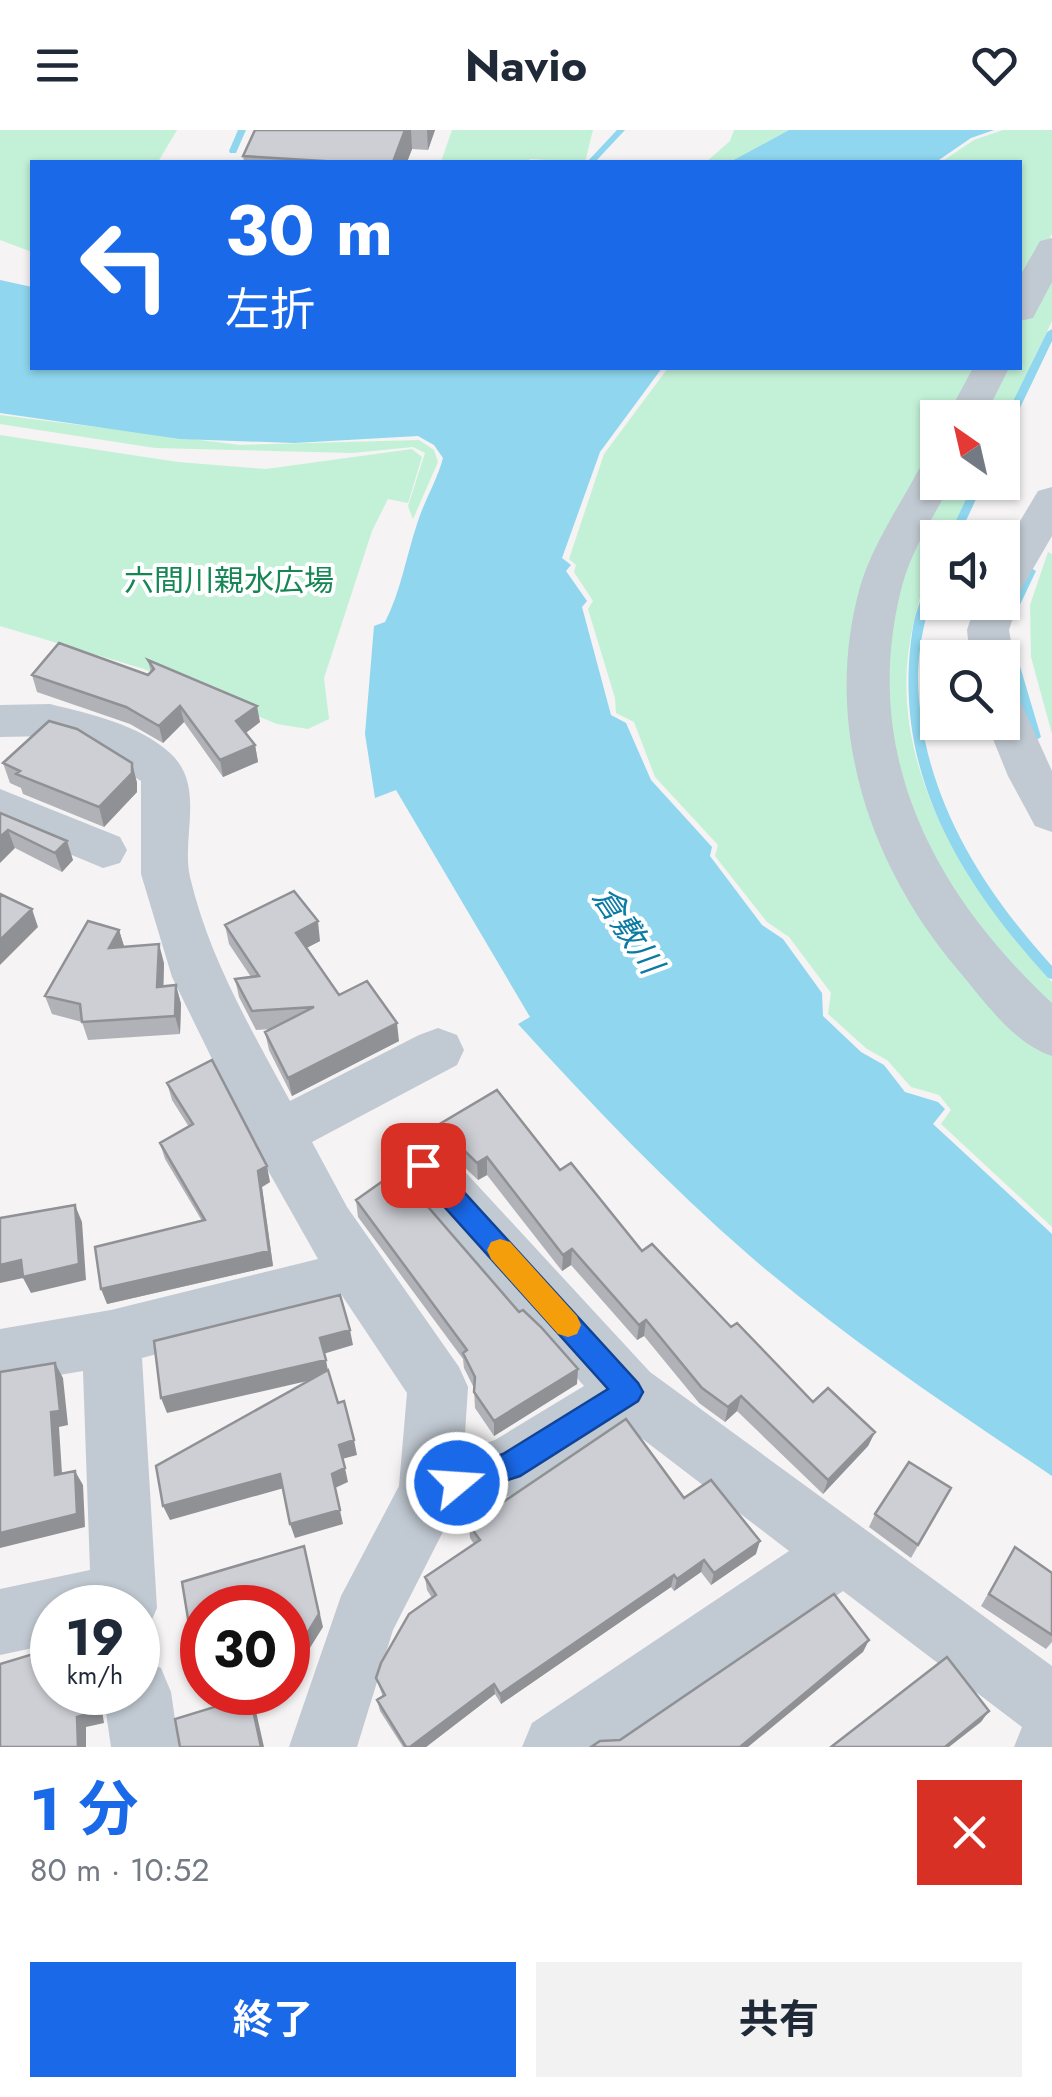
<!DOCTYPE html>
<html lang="ja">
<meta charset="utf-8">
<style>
body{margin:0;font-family:Jost,"Noto Sans JP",sans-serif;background:#f2f2f3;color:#1f2937;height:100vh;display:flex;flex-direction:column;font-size:38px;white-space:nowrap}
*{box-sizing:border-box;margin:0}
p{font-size:32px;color:#747a83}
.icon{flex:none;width:55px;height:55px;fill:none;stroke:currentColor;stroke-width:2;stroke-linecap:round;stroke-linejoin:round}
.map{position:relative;height:1617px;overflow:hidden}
.drawer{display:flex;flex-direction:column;background:#fff;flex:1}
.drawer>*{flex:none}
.top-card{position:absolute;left:30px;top:30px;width:992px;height:210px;border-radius:0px;box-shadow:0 2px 8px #0004;background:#1969e9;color:#fff;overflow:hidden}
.needle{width:65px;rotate:326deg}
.tools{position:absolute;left:920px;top:270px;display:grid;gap:20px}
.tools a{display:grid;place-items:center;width:100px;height:100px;border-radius:0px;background:#fff;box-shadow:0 2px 8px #0004;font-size:50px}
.speed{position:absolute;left:30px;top:1455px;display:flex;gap:20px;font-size:50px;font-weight:700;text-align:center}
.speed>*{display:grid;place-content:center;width:130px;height:130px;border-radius:50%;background:#fff;box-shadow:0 2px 8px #0004;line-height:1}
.speed small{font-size:25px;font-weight:400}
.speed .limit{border:15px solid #d22;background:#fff;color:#111}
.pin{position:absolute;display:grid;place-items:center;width:85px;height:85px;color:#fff;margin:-42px;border-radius:20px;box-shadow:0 5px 15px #0006}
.me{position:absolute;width:110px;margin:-55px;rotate:72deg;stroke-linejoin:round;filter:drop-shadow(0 0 8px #0008)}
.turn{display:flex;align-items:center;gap:35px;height:210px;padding:0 30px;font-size:45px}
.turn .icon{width:130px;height:130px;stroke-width:2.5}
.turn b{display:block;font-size:70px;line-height:85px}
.round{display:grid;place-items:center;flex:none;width:105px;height:105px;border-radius:0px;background:#f2f2f3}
.overview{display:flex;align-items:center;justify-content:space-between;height:170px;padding:0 30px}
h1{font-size:60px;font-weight:700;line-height:75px;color:#1969e9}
.cta{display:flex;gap:20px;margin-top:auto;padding:20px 30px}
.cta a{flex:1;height:115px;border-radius:0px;background:#1969e9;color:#fff;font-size:40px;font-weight:700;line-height:115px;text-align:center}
.cta a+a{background:#f2f2f3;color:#1f2937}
header{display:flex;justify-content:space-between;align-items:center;height:130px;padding:0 30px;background:#fff;font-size:45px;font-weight:700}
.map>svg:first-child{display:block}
.green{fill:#c3f1d7}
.water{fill:#8fd6ee}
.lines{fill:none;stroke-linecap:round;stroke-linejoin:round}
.stream{fill:#8fd6ee;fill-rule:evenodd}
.minor{fill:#c1c9d2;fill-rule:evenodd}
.wall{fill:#b0b2b7}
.shaded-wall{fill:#909195}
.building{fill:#cdcfd5;stroke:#909195;stroke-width:2.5}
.route{fill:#1969e9;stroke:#104497;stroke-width:2.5}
.slow{fill:#f59e0b}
.labels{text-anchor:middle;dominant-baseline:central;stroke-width:8;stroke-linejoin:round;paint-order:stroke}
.park-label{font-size:30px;fill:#168654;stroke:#fff}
.water-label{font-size:32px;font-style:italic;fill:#0b7ba4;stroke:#fff}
</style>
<header><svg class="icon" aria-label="menu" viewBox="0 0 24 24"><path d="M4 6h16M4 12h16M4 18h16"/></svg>Navio<svg class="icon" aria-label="heart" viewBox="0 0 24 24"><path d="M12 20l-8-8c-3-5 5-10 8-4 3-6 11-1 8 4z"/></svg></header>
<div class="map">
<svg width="1052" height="1617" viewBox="0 0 1052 1617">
<rect width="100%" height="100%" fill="#f5f3f3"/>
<path class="green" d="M0 0H177L158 32H32V122L0 110Z
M452 0H593L585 32 530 29 528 32H441Z
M734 0H789L730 32H706L730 11Z
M1003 0H1052V104L1020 165V32H941L974 10Z
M1052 131V191L1003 294 1002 288H973L999 238H1020V196Z
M668 238H982L954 287 938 288 937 318 890 410 854 615 1052 920V1097L941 994 951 980 939 965 911 957 887 930 867 919 828 884 831 863 789 807 767 792 715 726 718 715 655 647 634 592 616 583 615 568 588 479 593 471 574 442 576 435 569 429 604 324Z
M0 285 240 315 419 310 434 320 438 332 413 389 408 376 425 323 413 317 352 323 155 318 0 294Z
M0 305 178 332 266 339 412 319 422 327 408 373 388 369 372 401 324 548 329 589 308 599 277 594 144 539 0 496Z
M939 353H975L949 407 938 408C938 429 929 438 923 458 916 479 911 502 908 525 894 649 973 766 1052 852V895L910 714 877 499Z
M1048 422 1052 424V604L1031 527 1030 475Z"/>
<path class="water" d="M789 0H994L971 8 936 32H730Z
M0 150 32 157V238H662L600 322 562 428 571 435 566 441 587 471 582 477 611 585 626 593 651 650 712 717 710 726 762 795 783 809 822 863 823 886 861 922 884 935 905 962 938 972 945 979 933 994 1052 1104V1346C949 1277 844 1207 750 1126 667 1054 592 975 518 894L530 887 396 660 375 668 365 604 374 496 385 492C401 461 406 427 417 394 424 371 437 351 443 328L434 315 418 306 294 313 180 309 0 283Z"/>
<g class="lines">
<path class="stream" d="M238 0H246L236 23H230L229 21Z
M617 0H625L595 32H587Z
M1052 199V211L1007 305 1002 308V294L1047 202Z
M974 352H984L958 408H948Z
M938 436C938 455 932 469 926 488 921 506 918 530 918 549 920 660 979 756 1052 836V849L1048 848C957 748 890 637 913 497 916 477 926 458 933 439Z
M1031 438 1036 441 1017 481 1012 485 1008 484 1007 481 1026 441Z
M1009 512 1014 516 1041 607 1035 611 1029 607 1004 516Z"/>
<path class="minor" d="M1052 108V152L1033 188 1020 191V146L1040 111Z
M973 238H1009L984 288H946Z
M938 329V352H952C934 386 912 419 902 456 859 622 933 762 1052 873V926C1013 913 984 871 958 840 868 734 822 593 860 457 872 416 898 378 918 341L924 332Z
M1052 357V406L1016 468 1018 472 1009 500 1014 528 1002 540V528H970L967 500 976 472H1002V421L1038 361Z
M1002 561 1018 566 1052 641V702L1035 696 1008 646 986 592H1002Z
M50 574C90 584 138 594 170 623 206 656 181 706 190 747 209 828 251 899 290 971L419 905 438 898 457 905 464 920 457 935 312 1012 347 1077 459 1237 468 1257 464 1320 495 1310 584 1256 403 1052 395 1035 403 1018 423 1011 443 1018 650 1242 1052 1536V1617H1014L1022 1597 843 1461 616 1617H522L532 1593 789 1421 627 1297 532 1358 451 1386 393 1500 357 1617H289L341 1466 399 1356 407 1263 341 1164 337 1174 316 1181 142 1228 157 1478 147 1501 138 1505V1478H52V1514L0 1525V1459L90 1440 83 1241 0 1255V1199L111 1180 318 1129 257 1021 172 847 141 744V651L84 615 50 606 0 607V575Z
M0 659 120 707 127 720 120 733 103 738 0 695Z
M138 1529 161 1538 171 1562 179 1617H111L103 1562H138Z"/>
</g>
<path class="wall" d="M255 0H435L428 20 412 19 407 32H244L243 26Z
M148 530 260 592 246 603 255 615 258 632 223 647 184 592 163 613 130 594 37 562 32 545H148L151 543Z
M3 633H132L137 653V662L104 697 23 664 21 658 10 653Z
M0 683 73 730 62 742 15 718Z
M225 795 320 811 306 818 339 865 399 911 292 966 269 920 265 902 272 899 256 900 239 867 235 849 251 847 229 814Z
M119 800 124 817 164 833 163 856 176 855 181 874 180 904 88 910 82 892 52 884 45 866Z
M167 953 270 1052 262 1057 273 1136 107 1174 202 1091 165 1029 160 1013 189 997 172 970Z
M438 995 560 1040 642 1121 731 1197 813 1272 875 1302 868 1316 823 1364 737 1281 725 1292 699 1273 644 1206 637 1210 571 1135 562 1141 487 1045 478 1050 439 1013Z
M356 1070 577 1254 494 1306 475 1278 474 1258 464 1238 463 1229 358 1087Z
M951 1358 911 1428 869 1397 875 1384Z
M684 1368 756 1424 711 1455 701 1442 674 1461 671 1457 501 1574 495 1564 426 1617H403L380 1581 377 1570 383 1567 376 1548 432 1468 427 1460 425 1447 474 1414 470 1408 469 1395Z
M1015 1417 1052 1443V1512L1046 1519 981 1476Z"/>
<path class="shaded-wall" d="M405 0H411L412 19 407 32H393Z
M427 0H435L428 20Z
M180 576 184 592 163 613 159 596Z
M257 576 260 592 239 608 236 591Z
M255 615 258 632 223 647 220 630Z
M132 633 137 653V662L104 697 99 677Z
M8 700 15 718 0 733V707Z
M67 711 73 730 62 742 55 723Z
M32 779 38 797 0 835V810Z
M318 791 320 811 299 822 296 803Z
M119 800 125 819 109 818Z
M159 814 164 833 163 876 157 857Z
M176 855 181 874 180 904 175 886Z
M397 893 399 911 292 966 288 948Z
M487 1027V1045L478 1050 477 1033Z
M267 1036 270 1052 262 1057 273 1136 107 1174 101 1159 269 1121 258 1041Z
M75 1075 82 1092 86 1150 31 1163 23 1148 0 1153V1135Z
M572 1119 571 1135 562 1141 563 1125Z
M646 1190 644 1206 637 1210 639 1195Z
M350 1200 353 1215 323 1224 320 1208Z
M326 1230 329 1246 167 1283 161 1268Z
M55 1233 63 1248 68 1295 59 1297 63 1359 55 1345 51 1282Z
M578 1239 577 1254 494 1306V1291Z
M741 1266 737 1281 725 1292 728 1277Z
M875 1302 868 1316 823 1364 828 1350Z
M354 1310 357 1325 342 1329 339 1315Z
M345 1338 348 1352 335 1358 343 1394 295 1408 290 1394 332 1344Z
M75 1341 83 1355 85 1397 0 1418V1403Z
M280 1344 284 1358 170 1390 163 1376Z
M760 1411 756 1424 711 1455 714 1443Z
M304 1416 323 1497 293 1545 288 1547V1534Z
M704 1430 701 1442 674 1461 677 1449Z
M674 1445 671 1457 501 1574 500 1564Z
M202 1503V1517L197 1519 191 1507Z
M869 1510 863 1522 748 1617H740Z
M43 1521 52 1532V1547L46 1538Z
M494 1554 495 1564 426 1617H410Z
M93 1562H99L104 1593 86 1597V1617H78L77 1587Z
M250 1566 255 1577 264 1617H261Z
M989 1581 981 1592 949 1617H945Z"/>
<path class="building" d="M255 0H405L393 32H340L243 26Z
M59 513 148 545 154 539 148 530 257 576 236 591 255 615 220 630 180 576 159 596 126 577 32 545Z
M49 591 77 599 132 633V643L99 677 16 644 20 641 3 633Z
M0 683 67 711 55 723 8 700 0 707Z
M294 761 318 791 296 803 339 865 367 851 397 893 288 948 265 902 314 877 252 881 235 849 259 846 225 795Z
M0 764 32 779 0 810Z
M88 791 119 800 109 818 159 814 157 857 176 855 175 886 82 892 80 874 45 866Z
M212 930 267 1036 258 1041 269 1121 101 1159 95 1117 205 1090 160 1013 193 994 167 953Z
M497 960 560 1040 571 1033 642 1121 652 1114 731 1197 737 1193 813 1272 828 1258 875 1302 828 1350 741 1266 728 1277 702 1258 646 1190 639 1195 572 1119 563 1125 487 1027 477 1033 438 995Z
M397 1041 519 1182 523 1180 541 1197 578 1239 494 1291 474 1262 475 1247 463 1223 467 1220 356 1070Z
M75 1075 79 1134 23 1147 21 1130 0 1135V1088Z
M340 1165 350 1200 320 1208 326 1230 161 1268 154 1211Z
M55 1233 60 1281 51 1282 55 1345 75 1341 77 1384 0 1403V1242Z
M328 1240 338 1273 344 1271 354 1310 339 1315 345 1338 332 1344 340 1380 290 1394 280 1344 163 1376 156 1336Z
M626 1289 684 1368 711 1350 760 1411 714 1443 704 1430 677 1449 674 1445 500 1564 494 1554 410 1617H406L377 1570 385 1565 376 1548 381 1533 409 1484 436 1465 425 1447 480 1410 469 1395Z
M909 1332 951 1358 918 1415 875 1384Z
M304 1416 319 1484 289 1533 288 1478H202V1503L191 1507 182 1452Z
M1015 1417 1052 1443V1505L989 1464Z
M834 1464 869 1510 740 1617H591L600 1611 620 1610Z
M43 1521 46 1538 52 1536V1562H93L95 1582 77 1587 78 1617H0V1534Z
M947 1527 989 1581 945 1617H831Z
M250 1566 261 1617H180L175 1589Z"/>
<path class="route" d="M423 1024 432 1027 638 1253 643 1262 638 1271 520 1346 457 1367 447 1363 443 1353 447 1343 503 1324 608 1259 414 1043 410 1035 414 1027Z"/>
<path class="slow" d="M500 1109 510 1112 577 1186 581 1195 577 1204 568 1207 558 1204 491 1129 487 1120 491 1112Z"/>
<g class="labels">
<g class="park-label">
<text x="229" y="450">六間川親水広場</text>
</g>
<g class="water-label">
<text transform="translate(628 800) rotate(56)">倉敷川</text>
</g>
</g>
</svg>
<div class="tools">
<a><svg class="needle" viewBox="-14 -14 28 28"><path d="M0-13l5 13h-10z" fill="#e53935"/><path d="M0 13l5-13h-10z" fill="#747a83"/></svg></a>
<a><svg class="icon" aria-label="sound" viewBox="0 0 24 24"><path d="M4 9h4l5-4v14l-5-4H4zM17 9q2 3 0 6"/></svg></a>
<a><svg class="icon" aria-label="search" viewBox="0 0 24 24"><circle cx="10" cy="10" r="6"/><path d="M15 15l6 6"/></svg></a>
</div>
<div class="speed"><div>19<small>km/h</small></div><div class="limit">30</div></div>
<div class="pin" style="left:423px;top:1035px;background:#d93025"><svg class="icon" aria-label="arrive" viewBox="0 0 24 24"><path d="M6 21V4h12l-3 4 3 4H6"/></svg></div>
<svg class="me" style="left:457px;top:1353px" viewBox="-20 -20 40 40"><circle r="17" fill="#1969e9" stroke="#fff" stroke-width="3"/><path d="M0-11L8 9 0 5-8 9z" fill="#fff"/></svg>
<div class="top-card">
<div class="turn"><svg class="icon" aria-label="left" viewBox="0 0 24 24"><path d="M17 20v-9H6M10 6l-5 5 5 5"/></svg><div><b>30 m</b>左折</div></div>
</div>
</div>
<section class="drawer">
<div class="overview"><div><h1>1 分</h1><p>80 m · 10:52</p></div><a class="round" style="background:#d93025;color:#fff"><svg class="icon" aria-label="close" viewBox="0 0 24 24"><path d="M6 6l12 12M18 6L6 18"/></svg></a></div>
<div class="cta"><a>終了</a><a>共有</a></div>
</section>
